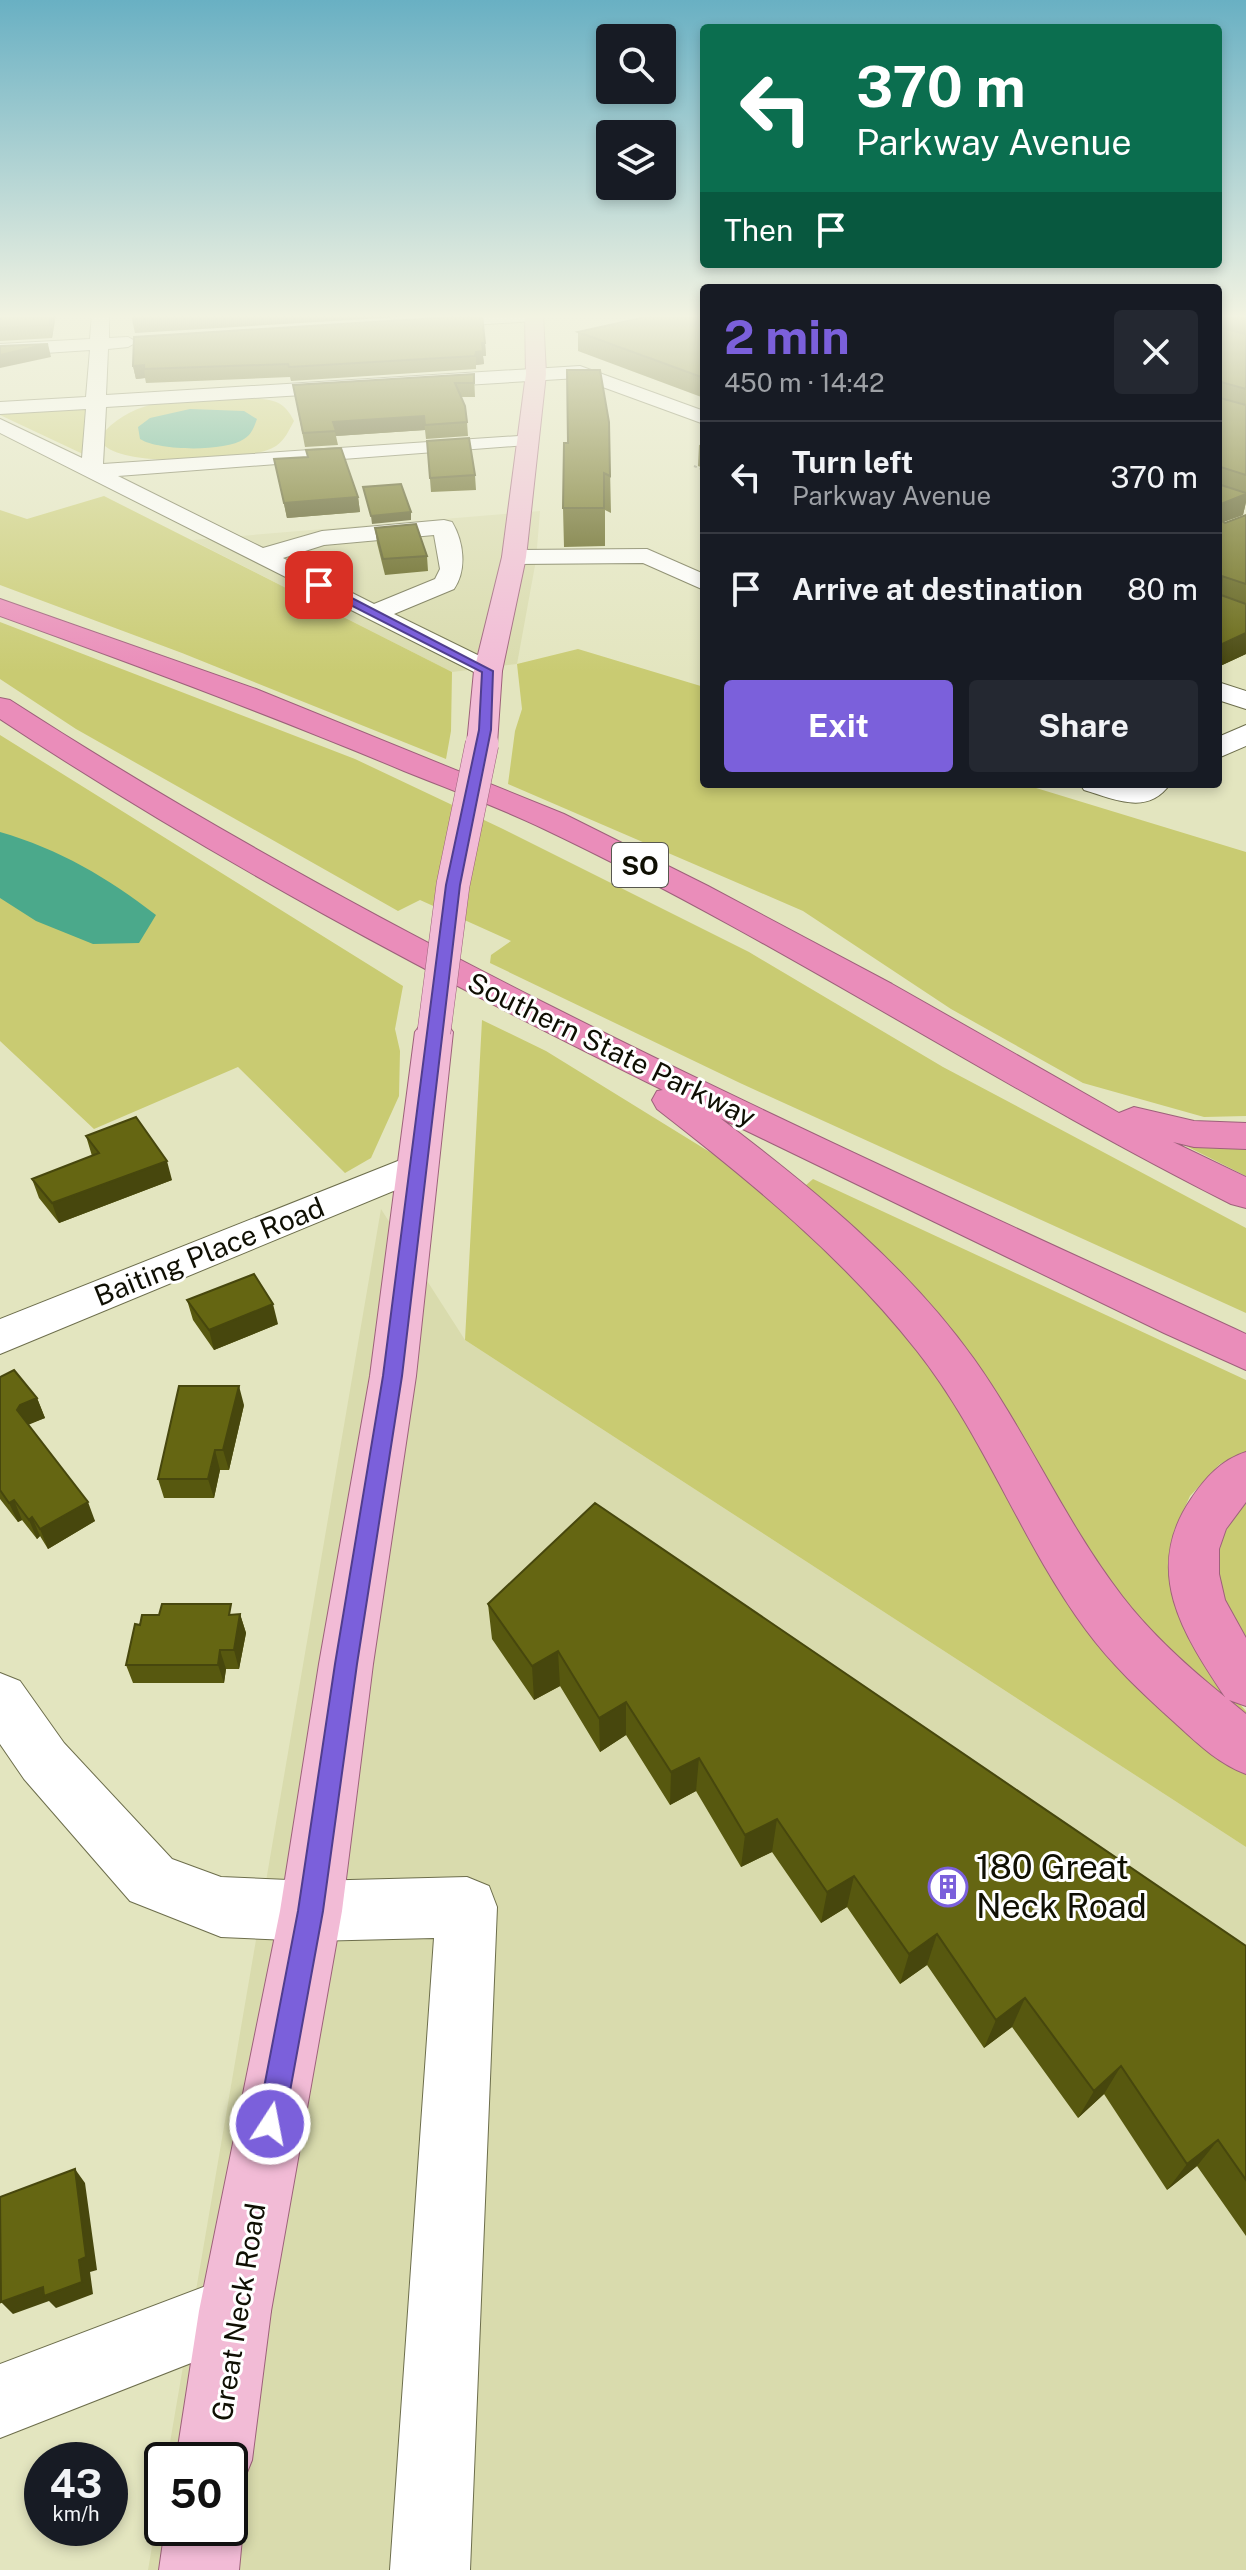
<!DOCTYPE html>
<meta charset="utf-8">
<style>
body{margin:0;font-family:"Public Sans",sans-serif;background:#242831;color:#f1f3f6;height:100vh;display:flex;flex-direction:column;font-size:30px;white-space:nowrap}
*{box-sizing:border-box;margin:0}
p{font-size:26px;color:#9ea1a6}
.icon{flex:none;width:44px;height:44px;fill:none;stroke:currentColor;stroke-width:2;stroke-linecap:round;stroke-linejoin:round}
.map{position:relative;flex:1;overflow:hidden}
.sheet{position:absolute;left:700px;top:284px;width:522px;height:504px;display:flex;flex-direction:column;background:#171b24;border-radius:8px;box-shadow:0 4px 12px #0003}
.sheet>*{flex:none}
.guide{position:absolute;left:700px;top:24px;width:522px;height:244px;border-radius:8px;box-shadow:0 4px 12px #0003;background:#0b6e4f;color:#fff;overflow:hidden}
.tools{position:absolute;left:596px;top:24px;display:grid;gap:16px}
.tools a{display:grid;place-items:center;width:80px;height:80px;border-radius:8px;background:#171b24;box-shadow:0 4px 12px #0003;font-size:40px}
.speed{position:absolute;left:24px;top:2442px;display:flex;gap:16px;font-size:40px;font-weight:700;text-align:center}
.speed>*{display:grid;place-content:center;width:104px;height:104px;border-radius:50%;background:#171b24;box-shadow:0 4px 12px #0003;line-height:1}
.speed small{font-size:20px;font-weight:400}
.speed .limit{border:4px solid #111;border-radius:12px;background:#fff;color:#111}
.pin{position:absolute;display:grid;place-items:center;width:68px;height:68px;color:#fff;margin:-34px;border-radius:16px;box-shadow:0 4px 12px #0006}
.me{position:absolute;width:88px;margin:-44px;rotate:11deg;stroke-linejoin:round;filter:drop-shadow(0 0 6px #0008)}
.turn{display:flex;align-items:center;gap:28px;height:168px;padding:0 24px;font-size:36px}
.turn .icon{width:104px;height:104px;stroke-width:2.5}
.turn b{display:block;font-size:56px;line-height:68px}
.then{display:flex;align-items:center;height:76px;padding:0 24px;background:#0003;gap:16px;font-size:30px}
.round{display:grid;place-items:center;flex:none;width:84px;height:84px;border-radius:8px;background:#242831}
.overview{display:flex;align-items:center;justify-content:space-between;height:136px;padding:0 24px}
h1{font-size:48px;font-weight:700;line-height:60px;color:#7b60db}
.button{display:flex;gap:16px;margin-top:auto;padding:16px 24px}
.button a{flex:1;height:92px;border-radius:8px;background:#7b60db;color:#fff;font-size:32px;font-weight:700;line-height:92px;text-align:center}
.button a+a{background:#242831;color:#f1f3f6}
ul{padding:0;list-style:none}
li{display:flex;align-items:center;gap:24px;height:112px;padding:0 24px;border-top:2px solid #363941}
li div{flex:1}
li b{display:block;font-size:30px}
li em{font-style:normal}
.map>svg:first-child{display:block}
.built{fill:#d9dbad}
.green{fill:#c9cb72}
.water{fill:#4ba98b}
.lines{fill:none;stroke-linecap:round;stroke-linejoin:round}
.minor-casing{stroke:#6d6e4c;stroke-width:2}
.major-casing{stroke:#9d617a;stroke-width:2}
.highway-casing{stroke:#9d617a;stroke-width:2}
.path{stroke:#97987b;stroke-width:2;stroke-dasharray:3 3;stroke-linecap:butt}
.minor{fill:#fff;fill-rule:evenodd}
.major{fill:#f2bbd6;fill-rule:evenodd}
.highway{fill:#ea8dba;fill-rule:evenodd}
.major-bridge-casing{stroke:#9d617a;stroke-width:34;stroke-linecap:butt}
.major-bridge{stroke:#f2bbd6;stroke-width:33}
.wall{fill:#57580f}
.shaded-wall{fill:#47470d}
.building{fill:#656612;stroke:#47470d;stroke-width:2}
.route{fill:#7b60db;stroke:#503e8e;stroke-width:2}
.labels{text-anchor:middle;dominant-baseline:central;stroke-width:6;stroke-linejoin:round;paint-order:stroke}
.shield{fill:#fff;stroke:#57574f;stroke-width:2}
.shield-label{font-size:26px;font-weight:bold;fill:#0f0f03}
.street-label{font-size:28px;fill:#0f0f03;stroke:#fff}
.near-poi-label{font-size:34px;fill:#0f0f03;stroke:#fff;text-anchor:start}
</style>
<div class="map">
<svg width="1246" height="2570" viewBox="0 0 1246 2570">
<rect width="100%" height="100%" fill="#e3e5bf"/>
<path class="built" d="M540 511 536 560 517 664 452 672 192 540Z
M381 1209 465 1340 1246 1847V2570H148L162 2488V2528H230V2460H167Z"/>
<path class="green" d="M253 398C274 400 284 401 294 421 289 430 285 440 276 446 249 463 128 467 105 446V431C142 392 203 399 253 398Z
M85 405V455L0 415V411Z
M104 496 452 672 451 731 446 759 182 653 0 585V510L27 519Z
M0 622 355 759 503 829 749 952 943 1067 1246 1228V1313L740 1083 490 963 491 955 511 941 420 900 398 911 76 729 0 679Z
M578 649 704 687V784H1023L1246 852V1116L1204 1117 1083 1083 951 1009 803 911 508 784 515 731 522 709 517 664Z
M0 735 403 986 395 1029 400 1051 399 1096 371 1158 345 1173 238 1067 94 1129 0 1041Z
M482 1020 546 1051 776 1193 886 1301 1246 1773V1847L465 1340Z
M1162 1134 1246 1143V1176Z
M813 1179 1246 1380V1452L1220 1464 1190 1496 1174 1531 1171 1556 1221 1683 1246 1711V1723L1156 1644 805 1186Z
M1246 1500V1652C1226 1623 1210 1573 1223 1538 1228 1524 1237 1512 1246 1500Z"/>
<path class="water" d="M190 409 244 411 257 419C254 427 252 434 244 439 225 452 159 451 140 439L138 427 150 418Z
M0 832C59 849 108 878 156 915L139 943 93 944 36 921 0 898Z"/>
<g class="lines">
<g class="minor-casing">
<path id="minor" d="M92 314H109V338L128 337 137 342 128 347 108 349 106 395 580 366 704 411V424L578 378 106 407 103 464 534 435 537 439 534 443 527 445 118 476 263 548 322 531 444 520 452 522C464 542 467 570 454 589L394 614 498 665 502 671 498 677 488 679 0 433V419L82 458 86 409 0 414V402L86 397 90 350 0 356V344L90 339ZM434 535 440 569 435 579 374 604 283 558 324 545Z
M490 314 543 316 534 321 424 328 415 323 424 318Z
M647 549 704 574V590L643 563 514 564 505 562 502 557 505 552 514 550Z
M1218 682 1246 691V709L1218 700Z
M1246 725V746L1218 758V737Z
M1080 784H1170C1148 816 1114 799 1084 790Z
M418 1153 432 1157 438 1166 432 1175 0 1354V1319Z
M0 1673 20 1681 64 1743 172 1859 221 1877 311 1881 467 1877 489 1886 497 1907 470 2570H390L434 1938 311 1941 221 1937 130 1901 24 1779 0 1744Z
M235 2275 260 2286 271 2311 260 2336 0 2438V2364Z"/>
</g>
<g class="major-casing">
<path id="major" d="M525 314H543L546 374 526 557 502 671 497 744 492 750 482 753 472 750 467 744 474 671 502 557 526 374Z
M434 1021 447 1024 453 1032 416 1376 373 1664 342 1911 271 2311 252 2460 241 2487 230 2491V2460H176L199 2311 280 1911 319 1664 370 1376 415 1032 421 1024Z
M230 2500 243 2528 239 2570H159L165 2528H230Z"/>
</g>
<g class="highway-casing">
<path id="highway" d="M0 599 256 689 564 814 708 886 892 984 1119 1113 1134 1107 1194 1121 1246 1123V1149L1194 1147 1173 1142 1246 1177V1208L1231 1204C998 1087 780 941 544 829 498 807 451 790 404 771 271 715 136 665 0 616Z
M0 698 10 700C399 952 826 1140 1246 1334V1370L1164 1333 720 1118C813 1189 906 1264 974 1359 1028 1435 1065 1522 1122 1596 1151 1634 1188 1667 1225 1697 1183 1634 1142 1571 1191 1499 1205 1478 1221 1460 1246 1452V1502L1226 1529 1219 1549V1574L1225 1600 1246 1638V1706L1229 1700 1246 1714V1774C1217 1763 1196 1742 1173 1721 1142 1693 1111 1664 1086 1630 1021 1542 985 1437 917 1351 843 1257 751 1182 657 1109L652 1100 657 1091 663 1090C435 978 212 859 0 719Z"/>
</g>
<path class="path" d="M694 466 704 470"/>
<use href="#minor" class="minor"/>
<use href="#major" class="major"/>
<use href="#highway" class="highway"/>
<g class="major-bridge-casing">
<path id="major-bridge" d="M434 1032 453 885 482 744"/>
</g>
<use href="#major-bridge" class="major-bridge"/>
</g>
<path class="wall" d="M0 314H56L52 338 0 341Z
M1218 314H1246V502L1243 515 1223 522 1225 523 1246 515V654L1218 667Z
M704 318V398L578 351V332Z
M485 343 486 356H483L484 364 476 365V369L291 381 290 377 146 383 145 378 136 379 133 366Z
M474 374 475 397H461L467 422 468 436 426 439 425 430 336 436 338 445 305 447 293 385Z
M609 422 611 513 605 510V546L564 547 563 508 568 443Z
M427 441 475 475 476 490 431 492Z
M704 444V468L698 466 699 445Z
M274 459 358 497 360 512 287 518Z
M375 528 427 556 428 571 385 575 377 543Z
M86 1136 172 1180 59 1223 39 1198 32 1179 92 1156Z
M187 1300 278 1324 214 1350 193 1320Z
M0 1377 37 1398 45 1418 28 1424 95 1521 48 1549 40 1536 37 1539 22 1520 18 1522 0 1499Z
M244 1405 229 1470H220L214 1498H164L158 1479Z
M488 1604 1246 1946V2236L1197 2166 1167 2190 1104 2094 1078 2118 1012 2027 984 2048 927 1965 900 1984 847 1907 821 1923 772 1852 741 1867 696 1791 670 1805 626 1735 600 1752 560 1686 534 1700 492 1639Z
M240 1614 246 1633 239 1669H226L224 1683H133L126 1665 235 1615Z"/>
<path class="shaded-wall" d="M52 314H56L52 338 49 325Z
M162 314H450L135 333 131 315Z
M482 343H485L486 356H483L484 364 476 365V369V352Z
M48 344 51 357 0 368V355Z
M144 365 145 378 136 379 133 366Z
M424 416 425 430 336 436 333 422Z
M1246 494V502L1243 515 1218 524 1221 504Z
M358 497 360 512 287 518 284 503Z
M411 512V520L372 524 371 516Z
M1246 633V654L1218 667V646Z
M167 1161 172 1180 59 1223 52 1203Z
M273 1304 278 1324 214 1350 209 1330Z
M239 1386 244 1405 229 1470 223 1450Z
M37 1398 45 1418 28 1425 17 1410 20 1405Z
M215 1450 220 1470 214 1498 208 1479Z
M14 1500 22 1520 18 1522 9 1503Z
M88 1502 95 1521 48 1549 40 1529Z
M32 1517 40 1536 37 1539 29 1520Z
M240 1614 246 1633 239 1669 234 1650Z
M220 1650 226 1669 224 1683 218 1665Z
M558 1651 560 1686 534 1700 532 1666Z
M626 1702V1735L600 1752 599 1718Z
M699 1758 696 1791 670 1805 671 1772Z
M777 1819 772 1852 741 1867 745 1835Z
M854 1876 847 1907 821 1923 827 1892Z
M937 1934 927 1965 900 1984 909 1954Z
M1025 1998 1012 2027 984 2048 996 2020Z
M1121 2066 1104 2094 1078 2118 1094 2091Z
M1218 2140 1197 2166 1167 2190 1187 2164Z
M75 2169 85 2183 97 2270 90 2272 93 2294 56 2308 49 2301 13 2314 1 2302 79 2260Z"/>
<path class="building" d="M0 314H52L49 325 0 328Z
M131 314H162L131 315Z
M659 314H688L704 318V378L578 332Z
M1218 314H1221L1219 315 1222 328 1246 334V389L1221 382 1220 398 1246 405V475L1221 467V485L1246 493V494L1221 504 1220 520 1225 523 1246 515V584L1222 576 1221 595 1246 604V633L1218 646Z
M1228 314H1246V318Z
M482 315 485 343H482L483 351 476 352 475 356 289 367 288 364 144 369V365L133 366 134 337Z
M48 344 0 355V346Z
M567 370H600L609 422 610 476 604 473V508H563L564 443H568Z
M474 374V383H455L465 406 467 422 425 425 424 416 333 422 336 431 303 433 293 385Z
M469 438 475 475 430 478 427 441Z
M341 448 358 497 284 503 274 459 308 457 306 450Z
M401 484 411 512 371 516 363 487Z
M416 524 427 556 383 559 375 528Z
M136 1117 167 1161 52 1203 32 1179 99 1153 86 1136Z
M254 1274 273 1304 209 1330 187 1300Z
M14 1370 37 1398 20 1405 17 1410 88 1502 40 1529 32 1517 29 1520 14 1500 9 1503 0 1490V1377Z
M179 1386H239L223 1450H215L208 1479H158Z
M595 1503 1246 1946V2180L1218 2140 1187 2164 1121 2066 1094 2091 1025 1998 996 2020 937 1934 909 1954 854 1876 827 1892 777 1819 745 1835 699 1758 671 1772 626 1702 599 1718 558 1651 532 1666 488 1604Z
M162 1604H231L229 1615 240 1614 234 1650H220L218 1665H126L135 1624 140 1625 142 1615H159Z
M75 2169 86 2257 79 2260 82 2282 44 2296 43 2287 1 2302 0 2197Z"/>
<linearGradient id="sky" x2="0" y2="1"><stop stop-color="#69b0c3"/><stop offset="0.47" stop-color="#f2f3e2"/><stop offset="1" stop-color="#f2f3e2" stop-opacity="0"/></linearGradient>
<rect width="1246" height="673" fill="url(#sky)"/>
<path class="route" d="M315 583H323L493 671 491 730 460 885 402 1376 357 1664 323 1911 284 2124 280 2134 270 2138 261 2134 257 2124 298 1911 335 1664 383 1376 446 885 479 730 482 672 315 587Z"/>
<defs>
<g id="building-ring" transform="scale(2)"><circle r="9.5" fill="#fff" stroke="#7b60db" stroke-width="1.5"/><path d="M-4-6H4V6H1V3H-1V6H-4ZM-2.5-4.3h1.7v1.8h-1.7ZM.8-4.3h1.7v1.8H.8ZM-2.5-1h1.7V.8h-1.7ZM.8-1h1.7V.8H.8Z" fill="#7b60db"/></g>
</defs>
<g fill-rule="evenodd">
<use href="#building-ring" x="948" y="1887"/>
</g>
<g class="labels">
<rect class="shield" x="612" y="843" width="56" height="44" rx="6"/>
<g class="shield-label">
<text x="640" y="865">SO</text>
</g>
<g class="street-label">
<text transform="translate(612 1049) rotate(26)">Southern State Parkway</text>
<text transform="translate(209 1251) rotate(-22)">Baiting Place Road</text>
<text transform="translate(238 2312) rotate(-81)">Great Neck Road</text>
</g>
<g class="near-poi-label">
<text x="976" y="1867">180 Great<tspan x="976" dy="39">Neck Road</tspan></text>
</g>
</g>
</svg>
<div class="tools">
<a><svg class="icon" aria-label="search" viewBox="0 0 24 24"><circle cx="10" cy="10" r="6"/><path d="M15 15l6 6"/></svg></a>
<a><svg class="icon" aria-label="layers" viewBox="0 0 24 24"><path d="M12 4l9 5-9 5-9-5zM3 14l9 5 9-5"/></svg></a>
</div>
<div class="speed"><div>43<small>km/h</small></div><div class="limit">50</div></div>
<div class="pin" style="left:319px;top:585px;background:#d93025"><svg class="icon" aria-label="arrive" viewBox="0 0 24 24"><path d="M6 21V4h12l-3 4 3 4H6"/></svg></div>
<svg class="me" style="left:270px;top:2124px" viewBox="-20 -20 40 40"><circle r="17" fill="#7b60db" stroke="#fff" stroke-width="3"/><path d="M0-11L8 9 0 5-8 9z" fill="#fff"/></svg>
<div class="guide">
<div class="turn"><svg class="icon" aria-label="left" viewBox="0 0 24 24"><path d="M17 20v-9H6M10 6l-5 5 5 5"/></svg><div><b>370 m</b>Parkway Avenue</div></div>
<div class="then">Then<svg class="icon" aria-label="arrive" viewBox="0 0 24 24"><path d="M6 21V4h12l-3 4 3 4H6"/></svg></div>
</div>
<section class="sheet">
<div class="overview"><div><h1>2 min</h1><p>450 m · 14:42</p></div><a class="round"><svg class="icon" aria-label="close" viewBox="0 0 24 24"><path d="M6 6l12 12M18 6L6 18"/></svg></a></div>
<ul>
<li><svg class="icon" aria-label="left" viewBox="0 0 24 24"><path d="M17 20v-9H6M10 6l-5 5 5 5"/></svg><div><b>Turn left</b><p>Parkway Avenue</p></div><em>370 m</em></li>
<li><svg class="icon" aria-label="arrive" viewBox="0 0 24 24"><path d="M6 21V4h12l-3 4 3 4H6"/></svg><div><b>Arrive at destination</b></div><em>80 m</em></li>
</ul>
<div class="button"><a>Exit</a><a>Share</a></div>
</section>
</div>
